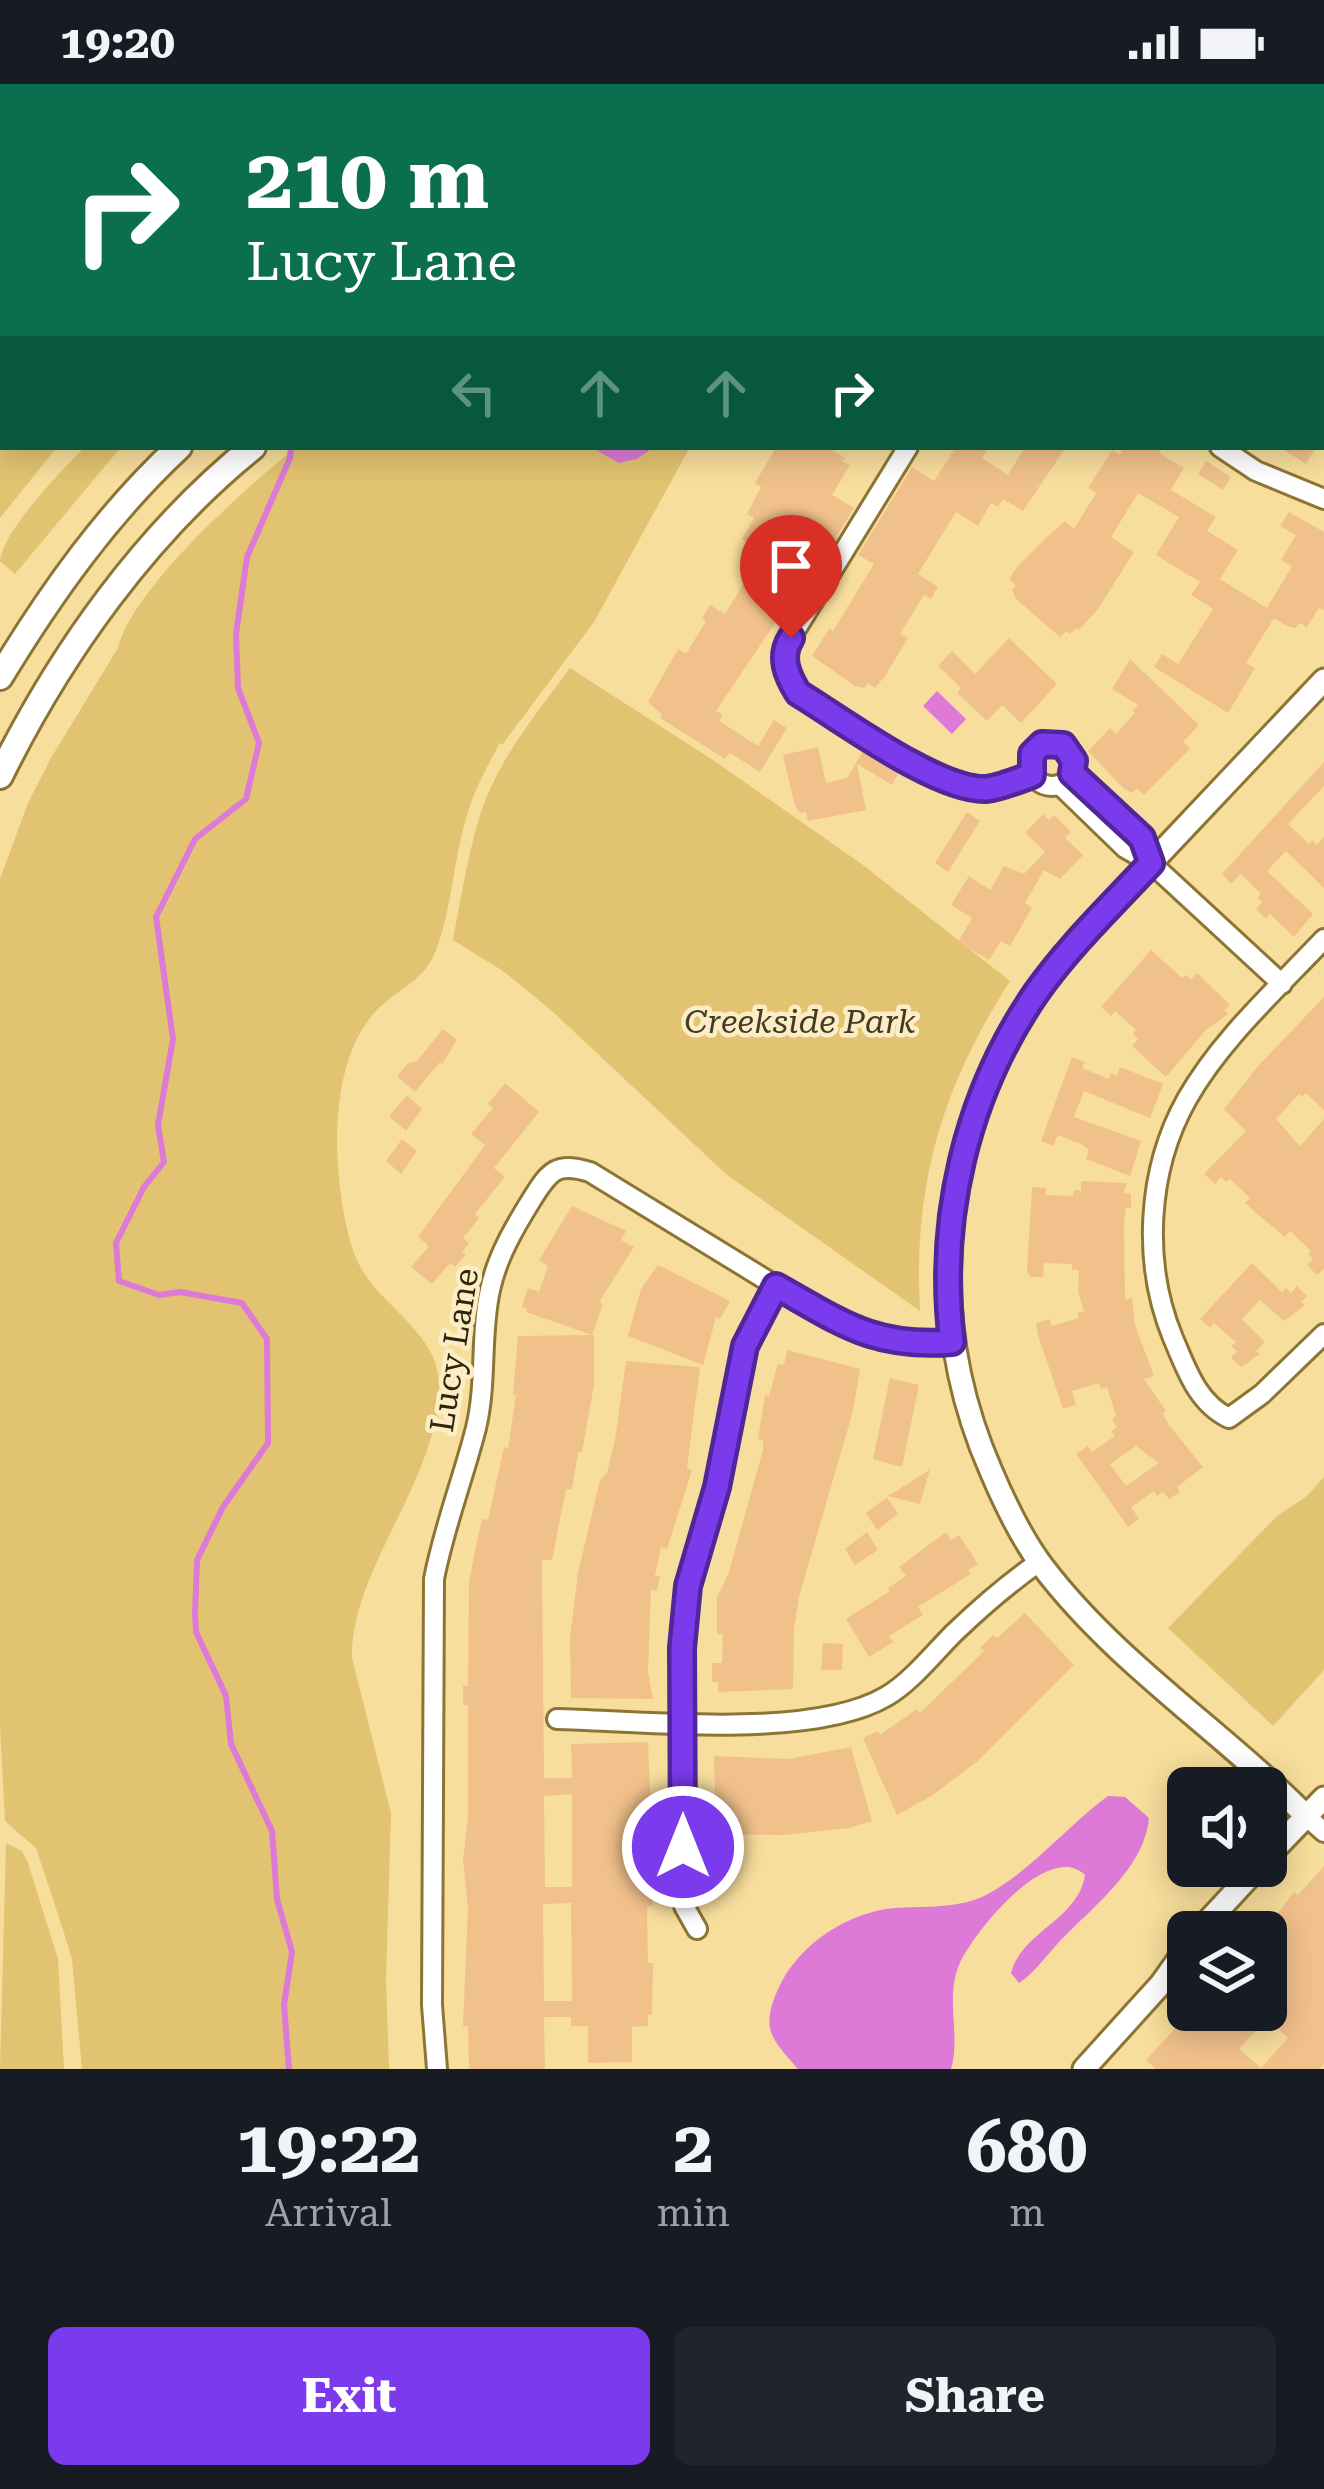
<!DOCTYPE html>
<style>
body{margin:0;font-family:"Roboto Serif",serif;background:#20242c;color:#f1f3f6;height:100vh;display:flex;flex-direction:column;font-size:45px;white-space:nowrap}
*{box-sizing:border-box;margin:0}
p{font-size:39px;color:#9ea1a6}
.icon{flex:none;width:66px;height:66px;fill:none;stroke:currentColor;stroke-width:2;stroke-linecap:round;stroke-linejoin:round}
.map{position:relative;height:1985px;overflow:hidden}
.panel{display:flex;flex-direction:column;background:#171b24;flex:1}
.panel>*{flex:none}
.hud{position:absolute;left:0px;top:0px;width:1326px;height:366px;box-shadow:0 6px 30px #0003;background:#0b6e4f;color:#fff;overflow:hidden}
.fabs{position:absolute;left:1167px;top:1683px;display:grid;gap:24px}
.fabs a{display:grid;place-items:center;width:120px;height:120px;border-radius:18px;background:#171b24;box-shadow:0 6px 30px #0003;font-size:60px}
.pin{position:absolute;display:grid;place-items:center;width:102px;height:102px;color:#fff;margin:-123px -51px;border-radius:50% 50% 50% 0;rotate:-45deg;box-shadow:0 0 12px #0007}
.pin .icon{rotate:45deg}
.me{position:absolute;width:132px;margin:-66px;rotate:0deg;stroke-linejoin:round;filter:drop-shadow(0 0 9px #0008)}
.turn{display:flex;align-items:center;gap:42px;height:252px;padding:0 48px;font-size:54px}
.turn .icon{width:156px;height:156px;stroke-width:2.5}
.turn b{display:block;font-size:84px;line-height:102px}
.lanes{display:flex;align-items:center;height:114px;padding:0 48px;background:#0003;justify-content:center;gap:60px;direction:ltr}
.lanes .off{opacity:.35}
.eta{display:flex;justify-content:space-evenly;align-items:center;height:204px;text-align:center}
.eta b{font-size:72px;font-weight:700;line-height:84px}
.action{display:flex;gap:24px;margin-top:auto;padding:24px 48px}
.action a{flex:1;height:138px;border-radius:18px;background:#7c3aed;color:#fff;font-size:48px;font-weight:700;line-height:138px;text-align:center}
.action a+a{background:#20242c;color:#f1f3f6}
.status{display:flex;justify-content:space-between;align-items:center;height:84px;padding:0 60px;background:#171b24;direction:ltr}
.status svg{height:33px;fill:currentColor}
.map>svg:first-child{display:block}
.green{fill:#e2c371}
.water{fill:#dd79d7}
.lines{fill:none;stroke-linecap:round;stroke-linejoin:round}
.stream{stroke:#dd79d7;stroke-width:6}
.building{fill:#f1c18b;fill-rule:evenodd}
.minor-casing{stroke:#8c7534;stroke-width:24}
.tertiary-casing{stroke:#8c7534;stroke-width:27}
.secondary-casing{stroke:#8c7534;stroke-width:30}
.minor{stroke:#fff;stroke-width:18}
.tertiary{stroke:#fff;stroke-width:21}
.secondary{stroke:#fff;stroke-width:24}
.route-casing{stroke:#51269a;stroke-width:30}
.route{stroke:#7c3aed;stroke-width:21}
.labels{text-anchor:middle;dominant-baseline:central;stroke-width:9;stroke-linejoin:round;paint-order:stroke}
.park-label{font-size:33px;font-style:italic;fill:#443b23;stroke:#fcedc6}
.street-label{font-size:33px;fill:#2f260a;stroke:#fcedc6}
</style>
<div class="status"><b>19:20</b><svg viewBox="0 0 49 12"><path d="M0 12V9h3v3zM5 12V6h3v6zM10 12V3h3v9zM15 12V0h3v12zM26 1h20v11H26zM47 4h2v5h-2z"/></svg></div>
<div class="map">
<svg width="1324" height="1985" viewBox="0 0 1324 1985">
<rect width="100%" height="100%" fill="#f8de9c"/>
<path class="green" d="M0 0H97L3 3V363H57L0 434Z
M136 0H480L481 3H135Z
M85 363H121L15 490 0 477C4 445 62 386 85 363Z
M296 363H690L594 538 502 661 500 659C485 686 471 712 464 742 453 782 451 828 436 866 425 896 401 903 380 923 324 975 332 1100 353 1166 371 1223 444 1244 439 1309 433 1404 351 1486 352 1574L391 1729 386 1895 389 1985H82L72 1875 64 1849 36 1764 5 1737 0 1641V795L28 719 51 674 118 564C132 504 247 403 296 363Z
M570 584 713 676 863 781 1010 897C942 1003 913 1100 920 1227L727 1091 552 927 503 887 453 856C461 814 468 769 481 728 499 674 537 629 570 584Z
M1324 1393V1586L1273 1642 1168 1544 1277 1432 1307 1412Z
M6 1759 22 1767 28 1779 58 1875 64 1985H0Z"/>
<path class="water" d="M591 363H654L637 375 619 379Z
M937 607 966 635 952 650 923 622Z
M1108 1712 1125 1713 1149 1734C1144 1788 1086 1827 1053 1865 1041 1878 1034 1889 1019 1899L1011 1889C1022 1847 1078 1836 1085 1791 1048 1755 972 1850 959 1881 945 1915 961 1952 951 1985H798C772 1955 760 1946 778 1905 798 1861 847 1828 895 1824 924 1822 959 1825 986 1811 1028 1790 1069 1740 1108 1712Z"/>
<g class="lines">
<path class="stream" d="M1219 0 1224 3
M429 3 432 0
M1323 55 1324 56
M289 1985 284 1921 292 1868 277 1815 272 1747 231 1660 226 1612 196 1548 195 1530 197 1476 223 1423 268 1359 267 1255 242 1219 180 1208 159 1211 119 1197 116 1159 144 1103 164 1078 158 1041 173 955 156 833 195 755 246 715 259 659 238 604 236 550 247 473 290 374 291 363"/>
</g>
<path class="building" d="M776 363H827L845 374 842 377 850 381 832 411 854 424 821 478 791 459 769 496 794 511 716 627 723 631 719 637 758 662 774 636 787 644 760 688 730 669 725 675 660 634 662 631 648 618 678 565 686 570 706 537 702 534 710 521 725 530 763 468 742 455 754 434 747 430 761 403 755 399Z
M956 363H989L982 374 1008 391 1025 363H1066L1023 427 1003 415 998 423 991 419 978 442 956 428 918 490 938 503 931 515 924 511 900 550 908 554 885 592 875 604 867 599 865 604 855 602 812 572 829 545 833 547 874 480 858 471 912 383 934 397Z
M1124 363H1162L1159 369 1184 384 1171 406 1216 433 1207 447 1238 466 1220 495 1267 524 1292 482 1281 476 1296 451 1280 442 1289 428 1324 448V526L1319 524 1307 543 1299 539 1296 544 1287 542 1274 534 1246 579 1255 584 1228 629 1154 583 1162 570 1178 580 1213 525 1191 511 1200 498 1156 471 1179 433 1138 409 1111 453 1134 468 1098 525 1079 546 1077 544 1070 550 1067 547 1060 553 1016 515 1012 506 1016 502 1009 495 1017 483 1048 452 1065 437 1074 445 1096 409 1088 404 1112 366 1120 371Z
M1279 363H1316L1306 380Z
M1206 377 1231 393 1223 406 1198 390Z
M1009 554 1057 600 1021 639 1002 621 987 637 957 609 961 604 938 582 952 567 975 590Z
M1130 575 1199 641 1183 658 1190 664 1185 670 1144 711 1137 705 1132 709 1124 705 1088 667 1110 644 1116 650 1135 629 1132 627 1138 621 1112 605Z
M818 663 826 699 847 694 863 667 899 688 892 701 857 680 866 726 808 737 806 728 800 729 795 722 783 671Z
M1324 678V702L1288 740 1309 760 1312 756 1317 761 1324 753V804L1286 767 1267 787 1313 830 1294 853 1270 830 1266 835 1256 825 1262 818 1257 814 1261 810 1241 790 1231 800 1222 790Z
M967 728 980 737 948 788 935 779Z
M1043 730 1049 736 1054 731 1071 748 1065 754 1083 771 1060 795 1044 786 1025 819 1032 824 1010 862 1001 857 989 876 958 858 972 834 951 821 969 792 990 806 1004 782 1024 790 1045 768 1025 749Z
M1151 866 1182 894 1186 891 1191 895 1197 889 1230 921 1224 926 1228 930 1206 946 1166 993 1132 962 1138 955 1133 950 1136 946 1115 927 1111 932 1101 923Z
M1324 913V1026L1306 1009 1302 1013 1299 1010 1276 1035 1300 1062 1324 1035V1185L1317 1191 1307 1181 1313 1175 1308 1170 1311 1167 1290 1147 1285 1153 1255 1128 1245 1119 1250 1114 1230 1095 1226 1098 1221 1093 1215 1100 1204 1090 1246 1047 1224 1025 1259 981Z
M443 945 457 956 442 980 440 978 415 1008 397 992 408 979 417 977Z
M1072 973 1085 978 1082 984 1109 995 1111 989 1117 992 1120 983 1163 1000 1150 1034 1084 1007 1074 1033 1141 1057 1130 1092 1086 1075 1089 1066 1083 1061 1058 1051 1053 1062 1041 1057Z
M505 999 539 1028 494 1084 505 1093 475 1130 479 1134 463 1154 469 1159 462 1168 466 1170 455 1183 450 1179 432 1200 411 1183 429 1162 418 1153 485 1061 471 1050 493 1024 488 1020Z
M407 1011 422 1025 406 1047 389 1032Z
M402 1055 417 1067 401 1090 386 1077Z
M1081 1097 1127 1099 1123 1109 1131 1110V1124H1126L1124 1137 1125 1216 1132 1214 1135 1241 1154 1292 1144 1295 1166 1327 1163 1330 1169 1341 1203 1383 1177 1403 1180 1408 1169 1415 1163 1408 1157 1412 1154 1407 1131 1423 1139 1435 1128 1443 1076 1370 1088 1362 1092 1368 1115 1352 1111 1347 1117 1343 1112 1336 1116 1332 1107 1303 1101 1305 1099 1299 1072 1307 1076 1321 1063 1325 1038 1251 1036 1239 1050 1235 1052 1242 1079 1234 1077 1229 1084 1227 1078 1208 1079 1186H1072V1180L1044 1179 1043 1193H1030L1027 1187 1032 1103 1046 1104V1111L1073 1112 1074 1106 1081 1107ZM1136 1362 1159 1379 1126 1402 1110 1380Z
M572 1122 626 1147 621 1156 634 1163 599 1218 603 1220 592 1251 526 1228 527 1225 522 1223 528 1204 539 1208 548 1182 539 1176Z
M1252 1179 1282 1208 1286 1204 1291 1209 1297 1202 1307 1212 1301 1218 1305 1221 1284 1237 1260 1216 1242 1235 1265 1258 1256 1267 1260 1270 1241 1283 1231 1274 1237 1267 1231 1262 1236 1258 1214 1239 1210 1244 1200 1235Z
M658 1181 730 1217 720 1235 716 1233 703 1281 628 1252 641 1205Z
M594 1251V1301L582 1368H578L572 1405H566L552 1476H542L544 1694H572L571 1660 648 1658 652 1749H649V1803H652L653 1822H647L648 1879H653L652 1931H648V1942L632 1943V1978L588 1979V1942H571V1933H544L545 1985H469L468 1942H463L468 1824 463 1776 468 1730V1621H463V1602H468L469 1499 474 1471 482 1435 488 1436 504 1363 508 1364 516 1311H513L518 1252ZM572 1710V1803H545L544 1712ZM571 1819 572 1917H544L543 1820Z
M787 1266 860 1285 853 1327 799 1513 794 1545 793 1605 718 1608V1598H712V1579H722L723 1550H717V1514L729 1488 763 1366V1356L758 1355 765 1311 769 1312 778 1280 784 1281Z
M626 1277 700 1283 687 1384 692 1386 667 1465 661 1463 655 1492H660L657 1507 651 1506 648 1588 653 1615 571 1614 570 1554 578 1489 600 1396 607 1389 615 1356Z
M890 1294 919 1301 902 1383 873 1375Z
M930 1385 920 1420 888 1412 928 1387Z
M887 1413 898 1430 877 1446 866 1429Z
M867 1448 878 1466 855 1481 845 1465Z
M946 1448 951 1456 959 1451 978 1480 968 1486 971 1490 918 1523 923 1531 889 1552 893 1558 869 1573 846 1535 890 1507 888 1504 906 1492 899 1483Z
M1025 1529 1074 1581 979 1676 933 1711 897 1731 863 1654 878 1647 880 1651 917 1625 920 1629 984 1567 980 1564 993 1551 997 1554Z
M823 1559 843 1560 842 1586H821Z
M851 1663 872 1737 849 1744 784 1751 716 1750 714 1672 789 1675Z
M1324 1782V1980L1319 1985H1156L1146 1976 1192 1926H1266V1845L1294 1808 1298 1811ZM1267 1934 1288 1954 1261 1984 1239 1965Z"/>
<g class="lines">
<g class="minor-casing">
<path id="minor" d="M908 363 785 563 786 590 798 609C841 635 939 708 987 704 1002 703 1018 696 1032 691
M1220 363 1256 387 1324 415
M1030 680a22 22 0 1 1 44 0a22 22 0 1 1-44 0Z
M1072 689 1142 754 1151 779
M1060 701 1125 764 1151 779 1282 900
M1324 855C1277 905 1221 955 1187 1015 1147 1086 1142 1179 1173 1254 1186 1284 1197 1319 1229 1334L1262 1310 1324 1250
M557 1635C644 1637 813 1656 887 1612 912 1597 933 1570 954 1549 981 1523 1009 1499 1039 1478
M1307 1733 1324 1748
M697 1845 684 1822 682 1564 688 1502 717 1403 745 1262 776 1202
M437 1985 432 1921 434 1495C444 1443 463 1395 476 1344 487 1298 480 1251 490 1206 497 1173 514 1144 532 1115 550 1086 557 1078 590 1088L776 1202 870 1253 924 1261 952 1258"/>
</g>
<g class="tertiary-casing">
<path id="tertiary" d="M1307 1733C1222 1647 1116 1579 1043 1483 1021 1454 1005 1420 991 1387 922 1230 940 1053 1035 911 1064 868 1102 832 1137 794 1199 728 1262 662 1324 596
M1266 1774 1324 1714
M1198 1848 1259 1782
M1084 1985 1161 1900 1188 1862"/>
</g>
<g class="secondary-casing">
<path id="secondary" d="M1113 0 1118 3
M631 3 634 0
M705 3 708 0
M1323 117 1324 118
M0 593C51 509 107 430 179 363
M0 692C60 570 146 449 253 363"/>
</g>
<use href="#minor" class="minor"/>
<use href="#tertiary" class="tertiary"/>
<use href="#secondary" class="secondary"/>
</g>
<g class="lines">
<g class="route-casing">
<path id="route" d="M683 1763 682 1564 688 1502 717 1403 745 1262 776 1202C842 1239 873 1264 952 1258 937 1136 966 1011 1036 909 1069 862 1112 821 1151 779L1142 754 1072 689 1074 677 1063 661 1042 660 1032 670V691C1018 696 1002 703 987 705 939 708 841 635 798 609 787 591 779 573 791 554"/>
</g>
<use href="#route" class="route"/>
</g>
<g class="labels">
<g class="park-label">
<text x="800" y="937">Creekside Park</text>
</g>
<g class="street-label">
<text transform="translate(454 1266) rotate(-81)">Lucy Lane</text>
</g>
</g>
</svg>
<div class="fabs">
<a><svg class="icon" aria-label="sound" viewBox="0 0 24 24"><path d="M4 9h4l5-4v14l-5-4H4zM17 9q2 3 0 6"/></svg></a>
<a><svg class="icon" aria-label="layers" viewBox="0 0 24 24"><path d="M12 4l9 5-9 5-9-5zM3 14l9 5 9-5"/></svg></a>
</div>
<div class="pin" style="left:791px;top:554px;background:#d93025"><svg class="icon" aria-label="arrive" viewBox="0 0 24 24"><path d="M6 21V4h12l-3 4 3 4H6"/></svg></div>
<svg class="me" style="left:683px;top:1763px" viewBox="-20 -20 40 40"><circle r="17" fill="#7c3aed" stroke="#fff" stroke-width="3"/><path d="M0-11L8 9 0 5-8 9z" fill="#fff"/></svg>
<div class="hud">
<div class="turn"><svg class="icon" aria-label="right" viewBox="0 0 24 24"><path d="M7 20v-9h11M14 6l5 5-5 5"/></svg><div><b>210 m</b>Lucy Lane</div></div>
<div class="lanes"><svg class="icon off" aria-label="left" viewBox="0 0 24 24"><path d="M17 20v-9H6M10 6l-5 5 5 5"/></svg><svg class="icon off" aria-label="ahead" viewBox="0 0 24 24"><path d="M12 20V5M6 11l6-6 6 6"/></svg><svg class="icon off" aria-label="ahead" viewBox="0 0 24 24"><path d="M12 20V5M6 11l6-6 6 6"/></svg><svg class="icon" aria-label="right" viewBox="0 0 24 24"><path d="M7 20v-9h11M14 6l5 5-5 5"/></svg></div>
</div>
</div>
<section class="panel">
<div class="eta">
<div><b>19:22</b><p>Arrival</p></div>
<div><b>2</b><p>min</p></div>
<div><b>680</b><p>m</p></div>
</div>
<div class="action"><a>Exit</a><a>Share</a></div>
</section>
